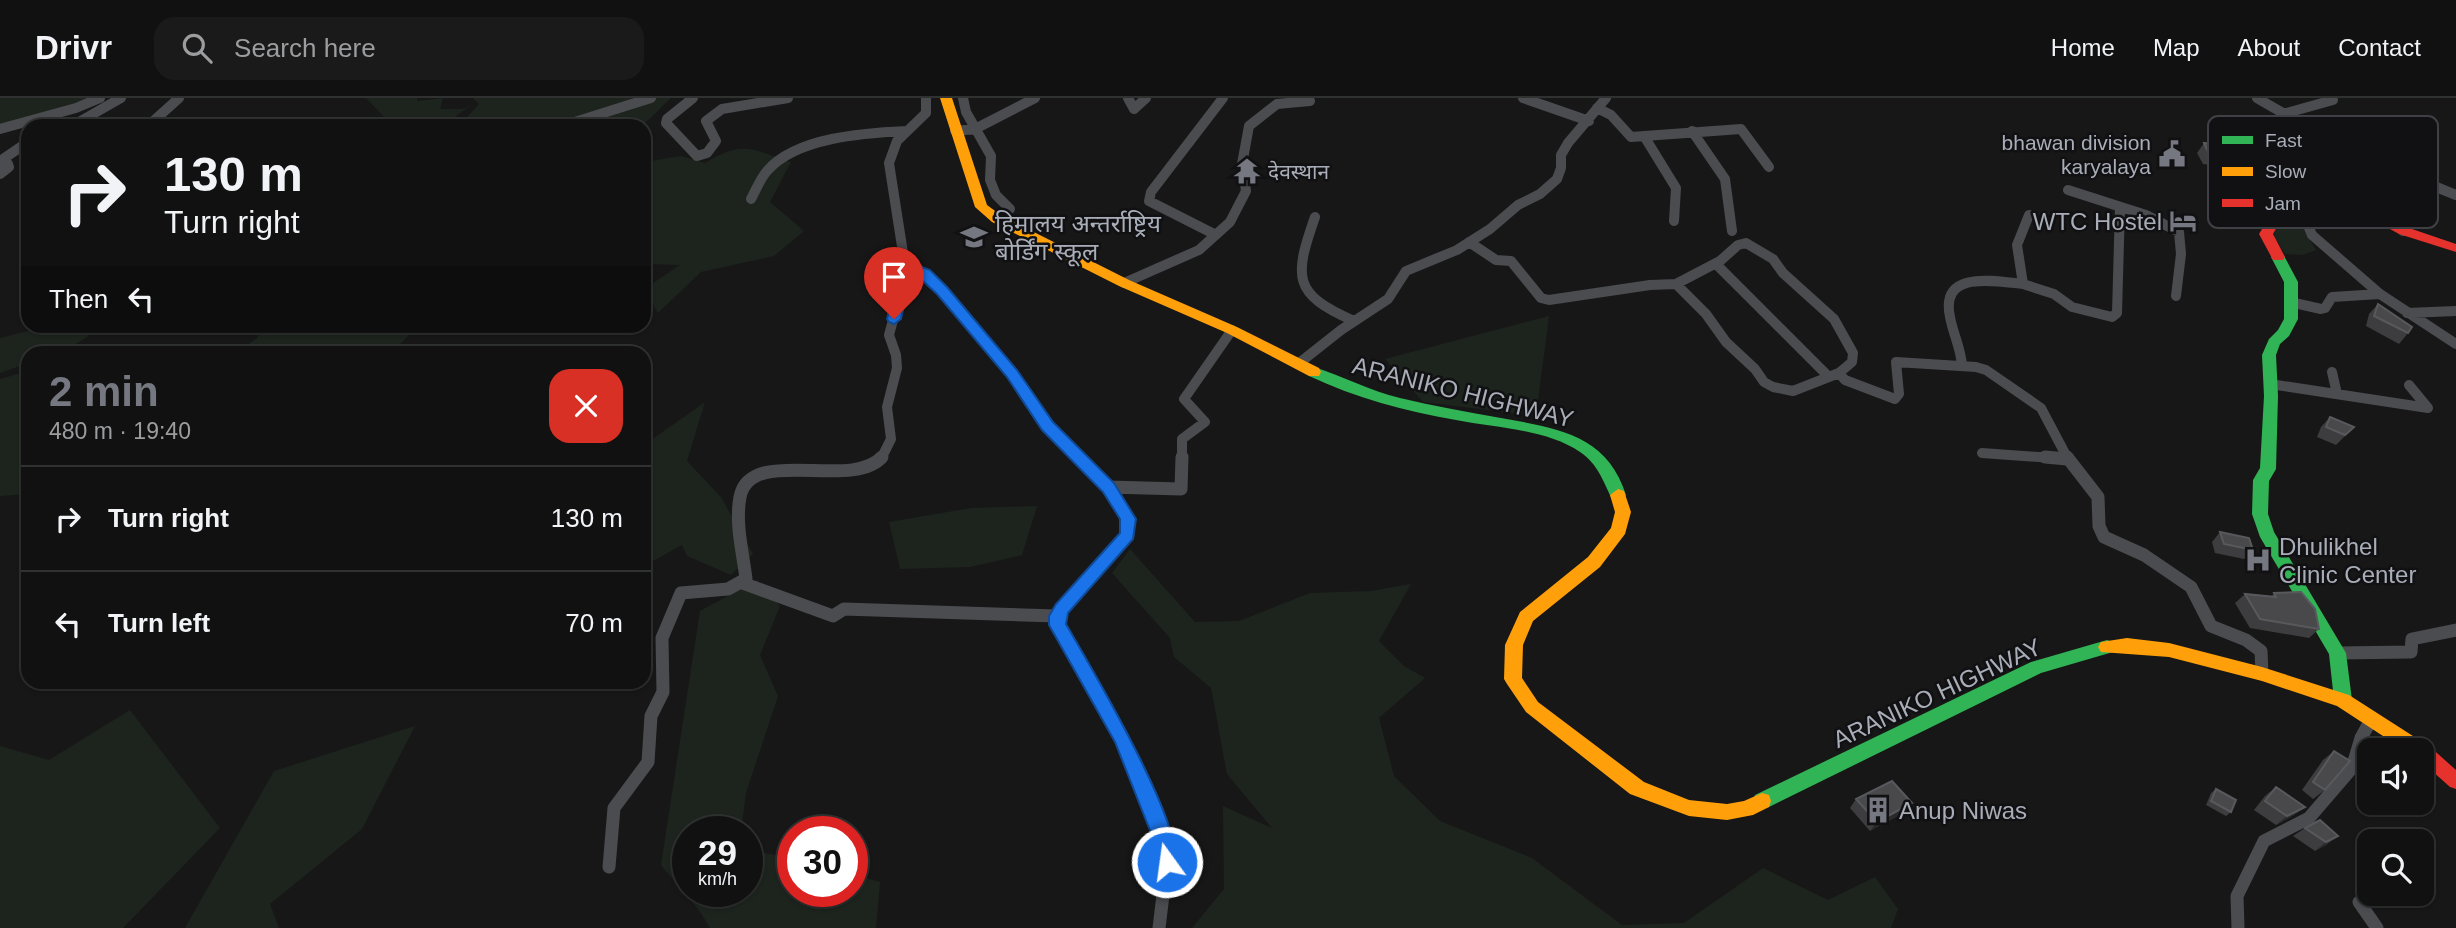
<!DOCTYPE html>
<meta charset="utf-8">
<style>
body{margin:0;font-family:Arial,"Noto Sans Devanagari",sans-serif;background:#1a1a1a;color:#f1f3f6;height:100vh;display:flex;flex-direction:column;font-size:26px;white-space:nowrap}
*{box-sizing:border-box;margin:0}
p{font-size:23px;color:#9c9d9f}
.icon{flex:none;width:38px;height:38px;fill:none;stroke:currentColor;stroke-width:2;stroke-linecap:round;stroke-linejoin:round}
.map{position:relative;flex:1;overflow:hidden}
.drawer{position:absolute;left:21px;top:248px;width:630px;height:343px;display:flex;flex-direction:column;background:#111;border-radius:21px;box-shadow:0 2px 5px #0004,0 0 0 2px #303131}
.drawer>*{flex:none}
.hud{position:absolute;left:21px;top:21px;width:630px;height:214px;border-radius:21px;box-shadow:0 2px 5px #0004,0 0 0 2px #303131;background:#111;color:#f1f3f6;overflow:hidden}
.fabs{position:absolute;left:2357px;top:640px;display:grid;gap:14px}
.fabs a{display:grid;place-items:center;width:77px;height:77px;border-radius:14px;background:#111;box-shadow:0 2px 5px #0004,0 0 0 2px #303131;font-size:35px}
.speed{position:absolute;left:672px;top:718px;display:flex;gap:14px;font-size:35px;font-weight:700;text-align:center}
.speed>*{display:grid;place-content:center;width:91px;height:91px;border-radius:50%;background:#111;box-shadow:0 2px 5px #0004,0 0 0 2px #303131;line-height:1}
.speed small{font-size:18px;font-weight:400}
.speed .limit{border:10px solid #d22;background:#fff;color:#111}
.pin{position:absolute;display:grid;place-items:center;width:60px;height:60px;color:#fff;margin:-72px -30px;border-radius:50% 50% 50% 0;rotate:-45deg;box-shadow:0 0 7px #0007}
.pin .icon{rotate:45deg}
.me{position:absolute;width:77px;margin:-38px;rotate:346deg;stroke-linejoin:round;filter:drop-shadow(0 0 5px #0008)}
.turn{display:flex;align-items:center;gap:24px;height:147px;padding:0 28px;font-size:32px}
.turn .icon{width:91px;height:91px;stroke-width:2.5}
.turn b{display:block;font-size:49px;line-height:60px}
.then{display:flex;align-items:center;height:66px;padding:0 28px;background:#0003;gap:14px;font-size:26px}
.round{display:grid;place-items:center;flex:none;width:74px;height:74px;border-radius:21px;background:#1a1a1a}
.headline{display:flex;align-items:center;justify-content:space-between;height:119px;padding:0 28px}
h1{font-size:42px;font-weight:700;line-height:52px;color:#757880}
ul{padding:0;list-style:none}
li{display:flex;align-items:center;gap:21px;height:105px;padding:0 28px;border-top:2px solid #303131}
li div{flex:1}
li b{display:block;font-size:26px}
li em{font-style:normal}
header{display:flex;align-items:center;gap:42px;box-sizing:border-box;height:98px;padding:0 35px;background:#111;border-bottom:2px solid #303131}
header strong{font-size:33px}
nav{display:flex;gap:38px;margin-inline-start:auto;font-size:24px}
.search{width:490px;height:63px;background:#1a1a1a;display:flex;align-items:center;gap:18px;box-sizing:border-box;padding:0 24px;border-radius:21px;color:#9c9d9f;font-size:26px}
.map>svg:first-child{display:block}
.green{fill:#1d241e}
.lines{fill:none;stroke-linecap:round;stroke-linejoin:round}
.street-far1{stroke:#4b4c50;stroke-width:10}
.street{stroke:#4b4c50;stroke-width:13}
.fast{fill:#30b455;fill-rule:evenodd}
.slow{fill:#ff9f0a;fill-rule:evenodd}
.jam{fill:#e5322d;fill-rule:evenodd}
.wall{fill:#3d3d3f}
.shaded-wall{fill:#29292a}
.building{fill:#49494c;stroke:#58595d;stroke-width:2}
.route{fill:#1a73e8;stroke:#114b97;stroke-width:2}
.labels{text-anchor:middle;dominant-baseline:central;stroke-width:5;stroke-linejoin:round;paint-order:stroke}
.far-poi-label{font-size:21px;fill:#a8adb8;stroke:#111113;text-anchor:end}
.poi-label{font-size:24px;fill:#a8adb8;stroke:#111113;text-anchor:start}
.street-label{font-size:24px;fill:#a8adb8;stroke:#111113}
.key{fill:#111113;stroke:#3e4045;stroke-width:2}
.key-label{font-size:19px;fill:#a8adb8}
</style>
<header>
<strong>Drivr</strong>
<div class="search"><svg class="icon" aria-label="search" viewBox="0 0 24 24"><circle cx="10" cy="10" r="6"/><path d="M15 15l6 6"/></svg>Search here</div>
<nav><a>Home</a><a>Map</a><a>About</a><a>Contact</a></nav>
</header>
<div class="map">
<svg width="2456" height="830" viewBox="0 0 2456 830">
<rect width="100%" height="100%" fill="#171717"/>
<path class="green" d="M0 0H101L0 28Z
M366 0H417V3L443 0 440 11H464L474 5 452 21 449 28H404L390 25Z
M473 0H638L557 28H459L479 6Z
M654 0H671L642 28H578Z
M644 36 651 63 681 58 705 65C743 42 751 51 791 64L770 104 804 133 774 158 701 174 658 215 644 191 680 167 644 166Z
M2288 113 2301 127 2316 152 2303 157 2285 156 2275 140 2274 134Z
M1549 218 1536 318 1423 304 1385 261Z
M267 228H426L410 236 391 255H235L256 241Z
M77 230 89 238C69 251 53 256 28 256V265L0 275V240L28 233Z
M28 273V396L0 398V281Z
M705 304 687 363 721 399 753 456 731 477 687 458 682 447 644 468V347Z
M1037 408 1022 457 970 469 900 471 889 424 971 410Z
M1130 451 1195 524 1239 523 1310 495 1371 493 1411 486 1379 543 1404 568 1425 580 1379 620 1394 678 1440 723 1532 760 1622 827 1684 825 1763 770 1828 802 1875 779 1898 811 1891 830H1192L1224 791 1223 708 1272 730 1227 676 1211 590 1174 559 1170 540 1112 475Z
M757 482 780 508 760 557 778 598 746 695 741 733H688V793H747V752L793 760V793H852V776L880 784 876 830H710L701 815 661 767 700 513Z
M130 612 220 730 123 830H0V648L49 662Z
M415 628 362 731 270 806 279 830H185L274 673Z"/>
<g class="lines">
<path class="street-far1" d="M693 0 667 21 666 25 697 58 707 55 716 43 706 23 722 11 788 0
M963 0 966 14 991 58 990 82 996 97 1010 111
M1128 0 1134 11 1146 0
M1523 0 1589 23
M2257 0C2286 18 2359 49 2332 94
M1597 10 1611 17 1631 39 1741 31 1769 69
M2283 16 2333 2
M72 28 121 0
M148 28 179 0
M562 28 651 0
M0 31 76 10 100 0
M955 33 975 31 1035 0
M1692 33 1725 81 1732 133
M1644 38 1676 90 1674 123
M2335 62 2401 63 2424 84 2456 97
M0 63 28 44
M0 68 8 66 9 69 0 76
M2068 92 2146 117 2179 134 2181 156 2176 198
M751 101C756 92 760 81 767 73 796 39 865 35 906 33
M2287 103 2303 116 2312 137 2380 196 2456 246
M1315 119C1294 179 1292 196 1354 223
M2403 133 2412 102 2424 84
M1216 137 1149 103 1151 94 1223 0
M1469 144 1496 162 1511 163 1541 200 1549 202 1650 187 1676 186 1720 163 1738 147 1746 145 1773 161 1783 175 1834 221 1853 255 1852 264 1839 275 1845 282 1895 301 1899 296 1896 264 1976 269 1986 272 2041 310 2068 361
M1716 166 1829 279
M906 168 925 175 942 193 1012 275 1047 328 1081 361
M1124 185 1199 152 1230 124 1246 93 1242 66 1249 28 1277 6 1310 3
M1676 186 1706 216 1726 244 1755 271 1764 284 1773 289 1793 293 1839 275
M2023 186 2054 196 2072 209 2112 219 2117 215 2120 109
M2290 204 2321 211 2325 210 2332 199 2380 196
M2407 215 2456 213
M1298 266 1341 232 1388 201 1406 173 1457 152 1490 131 1518 107 1540 96 1557 81 1561 70V57L1568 45 1606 0
M1962 268C1961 250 1953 236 1950 219 1940 172 1994 183 2023 186L2017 147 2029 117
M2332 274 2337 296
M2270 286 2428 310 2409 287
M1982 355 2067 361
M881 361 891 341 887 309 897 270 896 257 889 237 906 174 889 65 897 43 926 15V0
M1182 361V341L1205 324 1184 301 1232 232"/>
<path class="street" d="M1079 359 1109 389 1128 420V437L1062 511 1057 518V527L1123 641 1165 745 1167 764 1159 830
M2045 359 2067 361
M2067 359 2098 399 2099 428 2104 439 2144 457 2191 489 2211 528 2246 542 2261 553 2262 576
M1109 389 1181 391 1182 359
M746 481 745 486 833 518 844 511 1057 518
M2337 555 2411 554 2412 541 2456 532
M609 769 614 710 648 664 651 618 663 594 662 540 681 495 728 491 746 481C743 455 735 426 740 399 750 347 851 393 882 359
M2359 804 2377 830
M2238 830 2237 798 2264 743 2309 720 2352 670 2361 640 2372 620"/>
<path class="fast" d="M2278 155 2283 156 2298 184V221L2289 238 2280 246 2276 257 2278 298 2276 371 2269 383 2268 416 2274 434 2346 555 2352 602 2349 607 2343 610 2337 607 2334 602 2329 556 2260 439 2252 416 2253 382 2260 370 2264 298 2262 257 2269 241 2278 232 2284 221V184L2271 159Z
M1314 269C1343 278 1370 293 1400 300 1434 308 1467 314 1501 320 1556 330 1607 336 1626 397L1624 401H1612C1603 383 1598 366 1580 354 1546 331 1496 330 1456 322 1405 313 1356 300 1309 278L1307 274 1309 270Z
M2107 542 2113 544 2116 549 2113 554 2041 575 1769 709 1762 711 1755 709 1753 703 1755 697 2031 564Z"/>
<path class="slow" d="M940 0H952L987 107 1002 118 1129 182 1237 229 1319 270 1321 274 1319 278H1309L1227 235 1119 188 992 124 975 109Z
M1618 391 1624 393 1631 414 1625 436 1600 469 1533 523 1523 547 1522 580 1538 604 1644 684 1689 702 1727 706 1744 703 1762 695 1769 697 1771 703 1769 709 1753 717 1727 722 1689 718 1630 696 1526 614 1507 586 1504 581 1505 547 1520 514 1588 459 1611 430 1615 414 1610 397Z
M2127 540 2169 545 2262 569 2349 597 2427 647 2430 653 2427 659 2422 661V653H2406L2337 608 2262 583 2169 559 2101 554 2098 549 2101 544Z"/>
<path class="jam" d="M2306 84 2333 89 2409 130 2456 146V154L2399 136 2325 95 2308 92 2292 102 2273 136 2285 159 2283 162H2273L2259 136 2283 97Z
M2422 645 2428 647 2456 672V691L2450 689 2422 664V653H2413L2416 647Z"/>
</g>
<path class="wall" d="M2204 45 2233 59 2226 69 2203 66 2197 55Z
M2307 57 2328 80 2324 85 2311 82 2303 62Z
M2319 85 2336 95 2328 105 2310 99Z
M2244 100 2262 110 2248 116 2237 110Z
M2378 206 2408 235 2399 246 2366 228 2369 216Z
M2330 319 2354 329 2336 347 2317 339 2321 329Z
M2220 434 2253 452 2244 461 2215 455 2212 444Z
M2274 495 2319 531 2309 540 2250 530 2235 505 2245 496 2271 499Z
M2334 653 2325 692 2313 701 2302 692 2323 662Z
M2276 689 2305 709 2294 717 2276 727 2254 712 2265 698Z
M2216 691 2231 714 2226 718 2206 707 2211 695Z
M1856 701 1905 714 1870 733 1850 710Z
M2305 730 2338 738 2326 747 2315 753 2293 738Z"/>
<path class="shaded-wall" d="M2269 100 2262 110 2248 116 2255 106Z
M1912 705 1905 714 1870 733 1877 724Z
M2305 709 2294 717 2276 727 2287 718Z
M2338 738 2326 747 2315 753 2326 744Z"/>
<path class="building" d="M2204 45 2229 47 2233 59 2209 56Z
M2378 206 2412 229 2408 235 2374 218Z
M2330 319 2354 329 2345 337 2326 329Z
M2220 434 2249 440 2253 452 2224 446Z
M2301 494 2315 511 2319 531 2260 521 2245 496 2276 499 2274 495Z
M2334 653 2350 663 2325 692 2313 684Z
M1892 683 1912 705 1877 724 1856 701Z
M2276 689 2305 709 2287 718 2265 703Z
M2216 691 2236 702 2231 714 2211 703Z
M2320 722 2338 738 2326 744 2305 730Z"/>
<path class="route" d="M906 163 930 172 947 189 1017 272 1053 324 1114 385 1136 421 1133 441 1068 515 1066 526C1088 564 1190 735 1174 770L1167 773 1160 770 1155 745 1115 644 1049 527V518L1056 506 1120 435V421L1103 394 1042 332 1007 279 937 196 912 173 901 221 894 226 889 224 887 221 900 168Z"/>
<defs>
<g id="civic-bare" transform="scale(2.1)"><path d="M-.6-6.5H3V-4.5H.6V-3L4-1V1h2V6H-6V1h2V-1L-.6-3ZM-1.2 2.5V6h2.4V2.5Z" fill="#757880" stroke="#111113" stroke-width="2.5" paint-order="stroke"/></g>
<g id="temple-bare" transform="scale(2.1)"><path d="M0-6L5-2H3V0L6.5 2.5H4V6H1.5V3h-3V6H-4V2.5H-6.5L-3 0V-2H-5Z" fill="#757880" stroke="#111113" stroke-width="2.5" paint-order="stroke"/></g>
<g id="hotel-bare" transform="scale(2.1)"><path d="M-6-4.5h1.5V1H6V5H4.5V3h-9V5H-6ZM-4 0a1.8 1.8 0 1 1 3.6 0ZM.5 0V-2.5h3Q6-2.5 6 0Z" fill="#757880" stroke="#111113" stroke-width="2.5" paint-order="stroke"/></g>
<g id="school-bare" transform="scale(2.1)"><path d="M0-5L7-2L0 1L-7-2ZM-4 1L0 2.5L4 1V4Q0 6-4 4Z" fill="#757880" stroke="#111113" stroke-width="2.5" paint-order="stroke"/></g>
<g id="hospital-bare" transform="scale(2.1)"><path d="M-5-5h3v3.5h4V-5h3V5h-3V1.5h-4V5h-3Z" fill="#757880" stroke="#111113" stroke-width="2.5" paint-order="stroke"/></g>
<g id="building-bare" transform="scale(2.1)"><path d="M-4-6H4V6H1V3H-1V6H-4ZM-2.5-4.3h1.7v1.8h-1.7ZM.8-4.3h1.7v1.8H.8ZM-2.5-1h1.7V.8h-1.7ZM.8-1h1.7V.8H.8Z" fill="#757880" stroke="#111113" stroke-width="2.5" paint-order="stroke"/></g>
</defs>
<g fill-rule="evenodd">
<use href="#civic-bare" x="2172" y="56"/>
<use href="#temple-bare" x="1247" y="73"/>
<use href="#hotel-bare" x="2183" y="123"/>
<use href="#school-bare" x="974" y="139"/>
<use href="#hospital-bare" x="2258" y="462"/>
<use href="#building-bare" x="1878" y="712"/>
</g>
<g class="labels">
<g class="far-poi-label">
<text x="2151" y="44">bhawan division<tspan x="2151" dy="24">karyalaya</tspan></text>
<text x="1268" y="73" text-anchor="start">देवस्थान</text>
</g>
<g class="poi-label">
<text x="2162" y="123" text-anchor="end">WTC Hostel</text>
<text x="995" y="125">हिमालय अन्तर्राष्ट्रिय<tspan x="995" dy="28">बोर्डिंग स्कूल</tspan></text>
<text x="2279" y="448">Dhulikhel<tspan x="2279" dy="28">Clinic Center</tspan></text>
<text x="1899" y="712">Anup Niwas</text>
</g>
<g class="street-label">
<text transform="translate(1463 294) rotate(14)">ARANIKO HIGHWAY</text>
<text transform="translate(1937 595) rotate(-25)">ARANIKO HIGHWAY</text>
</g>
</g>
<rect x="2208" y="18" width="230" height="112" rx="10" class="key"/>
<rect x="2222" y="38" width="31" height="8" fill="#30b455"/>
<rect x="2222" y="69" width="31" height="9" fill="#ff9f0a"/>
<rect x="2222" y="101" width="31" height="8" fill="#e5322d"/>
<g class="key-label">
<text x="2265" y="49">Fast</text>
<text x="2265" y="80">Slow</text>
<text x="2265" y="112">Jam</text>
</g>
</svg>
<div class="fabs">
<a><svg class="icon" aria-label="sound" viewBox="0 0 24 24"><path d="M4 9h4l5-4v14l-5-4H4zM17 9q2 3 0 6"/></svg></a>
<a><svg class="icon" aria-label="search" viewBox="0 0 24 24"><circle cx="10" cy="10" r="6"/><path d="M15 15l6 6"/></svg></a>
</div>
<div class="speed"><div>29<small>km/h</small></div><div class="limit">30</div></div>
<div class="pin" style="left:894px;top:221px;background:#d93025"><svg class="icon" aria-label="arrive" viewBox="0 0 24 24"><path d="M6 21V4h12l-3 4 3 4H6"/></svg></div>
<svg class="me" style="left:1167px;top:764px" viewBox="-20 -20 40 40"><circle r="17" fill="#1a73e8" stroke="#fff" stroke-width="3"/><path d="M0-11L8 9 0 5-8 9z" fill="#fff"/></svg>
<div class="hud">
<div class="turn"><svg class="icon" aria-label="right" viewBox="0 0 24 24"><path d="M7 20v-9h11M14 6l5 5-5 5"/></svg><div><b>130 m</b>Turn right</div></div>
<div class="then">Then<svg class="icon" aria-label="left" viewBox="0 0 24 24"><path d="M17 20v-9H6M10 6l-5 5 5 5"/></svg></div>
</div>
<section class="drawer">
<div class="headline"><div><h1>2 min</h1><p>480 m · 19:40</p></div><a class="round" style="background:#d93025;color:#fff"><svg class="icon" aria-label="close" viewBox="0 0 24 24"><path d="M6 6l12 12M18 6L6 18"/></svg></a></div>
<ul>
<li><svg class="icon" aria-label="right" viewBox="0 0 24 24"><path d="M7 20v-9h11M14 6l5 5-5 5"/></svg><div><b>Turn right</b></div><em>130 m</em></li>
<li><svg class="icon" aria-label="left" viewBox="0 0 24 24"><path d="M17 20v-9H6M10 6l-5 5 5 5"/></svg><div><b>Turn left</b></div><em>70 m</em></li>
</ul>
</section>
</div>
